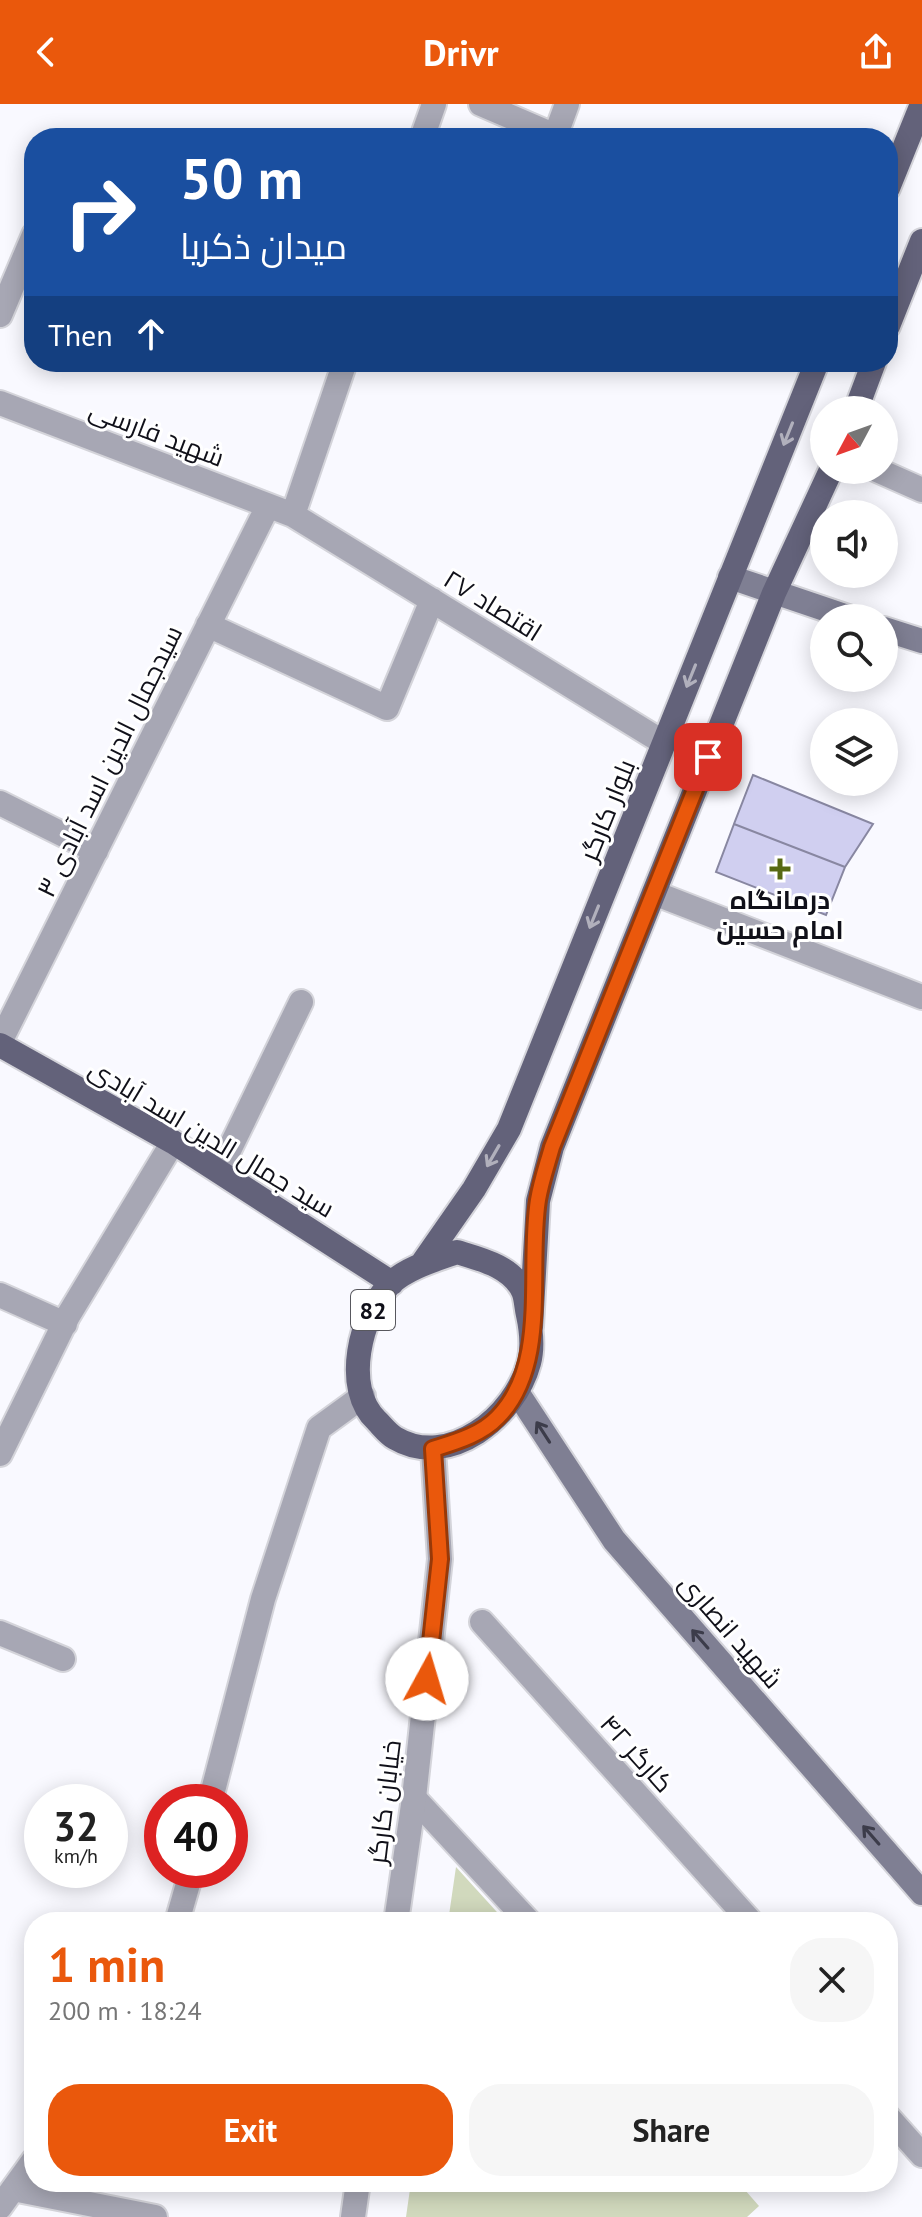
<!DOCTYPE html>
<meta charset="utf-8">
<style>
body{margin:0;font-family:"PT Sans",Cairo,sans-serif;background:#f6f6f6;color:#222;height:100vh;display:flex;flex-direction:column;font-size:30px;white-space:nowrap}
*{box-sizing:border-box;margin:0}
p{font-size:26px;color:#767676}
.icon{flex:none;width:44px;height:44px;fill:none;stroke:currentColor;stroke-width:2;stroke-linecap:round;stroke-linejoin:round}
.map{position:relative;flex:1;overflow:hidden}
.drawer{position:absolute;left:24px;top:1808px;width:874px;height:280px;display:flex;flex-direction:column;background:#fff;border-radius:32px;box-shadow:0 4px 20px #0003}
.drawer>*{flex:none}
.hud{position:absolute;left:24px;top:24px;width:874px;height:244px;border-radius:32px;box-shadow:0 4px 20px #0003;background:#1a4fa0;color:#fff;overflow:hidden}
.needle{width:52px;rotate:229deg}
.fabs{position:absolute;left:810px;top:292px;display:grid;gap:16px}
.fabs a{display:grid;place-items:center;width:88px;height:88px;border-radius:50%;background:#fff;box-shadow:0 4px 20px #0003;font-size:40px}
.speed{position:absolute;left:24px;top:1680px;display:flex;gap:16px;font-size:40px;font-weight:700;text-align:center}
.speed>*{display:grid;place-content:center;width:104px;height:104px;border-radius:50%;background:#fff;box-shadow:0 4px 20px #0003;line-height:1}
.speed small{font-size:20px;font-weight:400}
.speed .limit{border:12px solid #d22;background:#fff;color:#111}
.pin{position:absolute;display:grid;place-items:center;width:68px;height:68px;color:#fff;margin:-34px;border-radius:16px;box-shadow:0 4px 12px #0006}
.me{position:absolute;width:88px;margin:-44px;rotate:6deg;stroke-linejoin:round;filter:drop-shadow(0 0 6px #0008)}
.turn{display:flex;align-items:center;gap:28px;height:168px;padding:0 24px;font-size:36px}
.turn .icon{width:104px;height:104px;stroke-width:2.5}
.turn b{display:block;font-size:56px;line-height:68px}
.then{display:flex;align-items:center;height:76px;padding:0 24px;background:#0003;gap:16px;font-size:30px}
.round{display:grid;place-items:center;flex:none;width:84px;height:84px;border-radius:32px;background:#f6f6f6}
.headline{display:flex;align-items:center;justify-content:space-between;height:136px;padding:0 24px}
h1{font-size:48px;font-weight:600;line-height:60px;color:#ea580c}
.primary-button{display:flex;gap:16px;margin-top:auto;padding:16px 24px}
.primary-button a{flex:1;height:92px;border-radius:32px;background:#ea580c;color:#fff;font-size:32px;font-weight:600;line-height:92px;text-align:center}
.primary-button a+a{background:#f6f6f6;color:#222}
header{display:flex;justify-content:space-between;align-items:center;height:104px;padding:0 24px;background:#ea580c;color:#fff;font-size:36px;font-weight:600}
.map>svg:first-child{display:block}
.green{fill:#d1d9bd}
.building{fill:#d0cff0;stroke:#8887a1;stroke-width:2}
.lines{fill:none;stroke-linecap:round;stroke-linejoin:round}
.minor-casing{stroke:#d4d4da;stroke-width:28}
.tertiary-casing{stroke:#d4d4da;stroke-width:28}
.secondary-casing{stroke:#d4d4da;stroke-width:28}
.primary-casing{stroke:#d4d4da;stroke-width:28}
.minor{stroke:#a7a7b4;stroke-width:24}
.tertiary{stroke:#a7a7b4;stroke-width:24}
.secondary{stroke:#7f7f93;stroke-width:24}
.primary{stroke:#63627a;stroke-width:24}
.oneway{stroke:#b1b0bc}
.oneway2{stroke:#3c3c4a}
.route-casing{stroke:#983908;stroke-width:20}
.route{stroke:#ea580c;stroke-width:14}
.poi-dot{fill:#576813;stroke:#fff;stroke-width:3}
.labels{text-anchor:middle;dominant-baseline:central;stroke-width:6;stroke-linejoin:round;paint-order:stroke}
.shield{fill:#fff;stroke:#58585e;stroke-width:2}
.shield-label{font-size:24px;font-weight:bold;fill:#101019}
.street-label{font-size:26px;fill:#101019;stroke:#fff}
.poi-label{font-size:26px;font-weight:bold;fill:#101019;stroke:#fff}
</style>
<header><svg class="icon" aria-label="back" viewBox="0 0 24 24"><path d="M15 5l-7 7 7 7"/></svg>Drivr<svg class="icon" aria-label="share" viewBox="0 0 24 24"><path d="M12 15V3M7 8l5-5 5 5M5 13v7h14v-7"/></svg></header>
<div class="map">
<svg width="922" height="2113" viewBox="0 0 922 2113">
<rect width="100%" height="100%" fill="#f9f9ff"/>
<path class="green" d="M456 1763 506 1818H448Z
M411 2078H738L759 2102 747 2113H406Z"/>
<path class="building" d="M753 671 873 720 845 763 734 720Z
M734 720 845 763 826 811 716 768Z"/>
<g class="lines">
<g class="minor-casing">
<path id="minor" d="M481 0 560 34
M556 30 567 0
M422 34 434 0
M0 211 34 131
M0 299 293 411 664 639
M877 366 922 386
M293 411 345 258
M208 521 387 604 432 496
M0 699 96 747
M654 789 922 893
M0 938 268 402
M219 1067 301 898
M0 1191 65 1220
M0 1350 68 1212 173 1038
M482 1518 751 1818
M0 1529 63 1555
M414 1694 529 1818
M210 1698 263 1495 319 1324 363 1292
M177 1818 192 1766
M888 2013 922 2051
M13 2085 155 2113
M0 2103 34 2056"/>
</g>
<g class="tertiary-casing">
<path id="tertiary" d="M396 1818 414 1694 440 1455 433 1345
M353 2113 358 2078"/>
</g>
<g class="secondary-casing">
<path id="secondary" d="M730 473 851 514
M884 525 922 537
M517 1288 614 1436 922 1789"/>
</g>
<g class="primary-casing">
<path id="primary" d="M888 84 922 0
M888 222 922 137
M856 306 874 258
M0 941 173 1038 392 1179
M457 1148C480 1155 511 1162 523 1187 526 1193 526 1203 528 1211 531 1225 533 1244 529 1259 515 1312 449 1366 395 1334 388 1330 382 1322 377 1317 342 1285 360 1210 391 1179 409 1163 435 1156 457 1148Z
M421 1161 474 1085 509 1025 817 258
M531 1223 538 1097 552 1043 774 489 831 366"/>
</g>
<use href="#minor" class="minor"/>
<use href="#tertiary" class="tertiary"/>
<use href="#secondary" class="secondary"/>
<use href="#primary" class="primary"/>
</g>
<defs><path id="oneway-shaft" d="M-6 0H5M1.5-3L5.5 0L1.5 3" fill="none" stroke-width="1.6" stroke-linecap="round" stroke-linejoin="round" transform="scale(2)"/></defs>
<g class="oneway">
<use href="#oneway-shaft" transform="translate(788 330) rotate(112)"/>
<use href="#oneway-shaft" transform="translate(691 572) rotate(112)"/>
<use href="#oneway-shaft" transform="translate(594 813) rotate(112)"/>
<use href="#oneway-shaft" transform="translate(493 1052) rotate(120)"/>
</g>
<g class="oneway2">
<use href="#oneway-shaft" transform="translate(543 1328) rotate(-123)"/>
<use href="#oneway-shaft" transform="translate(700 1535) rotate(-131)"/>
<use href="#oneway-shaft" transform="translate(871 1731) rotate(-131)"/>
</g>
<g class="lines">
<g class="route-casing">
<path id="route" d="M427 1575 440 1455 433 1345C455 1338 481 1331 498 1313 550 1260 527 1164 538 1096 541 1078 547 1061 552 1043L708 653"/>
</g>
<use href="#route" class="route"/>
</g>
<path class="poi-dot" d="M776 753h8v8h8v8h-8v8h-8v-8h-8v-8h8z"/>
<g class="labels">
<rect class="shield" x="351" y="1186" width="44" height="40" rx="6"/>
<g class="shield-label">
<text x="373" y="1206">82</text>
</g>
<g class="street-label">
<text transform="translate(157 329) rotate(21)">شهید فارسی</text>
<text transform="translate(493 501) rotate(32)">اقتصاد ۲۷</text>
<text transform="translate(109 657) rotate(-64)">سیدجمال الدین اسد آبادی ۳</text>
<text transform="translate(607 706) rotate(-68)">بلوار کارگر</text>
<text transform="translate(212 1034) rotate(31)">سید جمال الدین اسد آبادی</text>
<text transform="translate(731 1527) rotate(49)">شهید انصاری</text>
<text transform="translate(637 1649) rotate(48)">کارگر ۴۲</text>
<text transform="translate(384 1698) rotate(-83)">خیابان کارگر</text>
</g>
<g class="poi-label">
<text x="780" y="795">درمانگاه<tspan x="780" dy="30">امام حسین</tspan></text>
</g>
</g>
</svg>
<div class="fabs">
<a><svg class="needle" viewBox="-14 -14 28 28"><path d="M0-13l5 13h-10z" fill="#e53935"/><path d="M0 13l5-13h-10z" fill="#767676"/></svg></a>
<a><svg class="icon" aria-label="sound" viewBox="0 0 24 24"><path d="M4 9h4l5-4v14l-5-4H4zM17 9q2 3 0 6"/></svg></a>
<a><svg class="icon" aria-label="search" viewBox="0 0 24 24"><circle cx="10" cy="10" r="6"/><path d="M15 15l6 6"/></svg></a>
<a><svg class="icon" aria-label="layers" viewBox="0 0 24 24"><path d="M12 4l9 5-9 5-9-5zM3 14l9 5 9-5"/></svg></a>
</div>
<div class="speed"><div>32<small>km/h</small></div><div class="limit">40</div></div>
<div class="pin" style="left:708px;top:653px;background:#d93025"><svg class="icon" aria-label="arrive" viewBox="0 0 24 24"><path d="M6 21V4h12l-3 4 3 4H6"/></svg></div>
<svg class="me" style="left:427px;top:1575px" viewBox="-20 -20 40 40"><circle r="19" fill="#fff"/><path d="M0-13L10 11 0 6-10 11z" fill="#ea580c"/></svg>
<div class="hud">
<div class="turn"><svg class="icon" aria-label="right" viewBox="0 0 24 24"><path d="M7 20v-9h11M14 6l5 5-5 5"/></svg><div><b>50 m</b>میدان ذکریا</div></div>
<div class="then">Then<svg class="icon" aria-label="ahead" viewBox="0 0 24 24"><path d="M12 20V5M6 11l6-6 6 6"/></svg></div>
</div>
<section class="drawer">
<div class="headline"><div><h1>1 min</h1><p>200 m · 18:24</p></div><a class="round"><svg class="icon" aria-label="close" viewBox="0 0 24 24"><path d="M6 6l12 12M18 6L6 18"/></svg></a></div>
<div class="primary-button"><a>Exit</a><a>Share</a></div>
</section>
</div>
